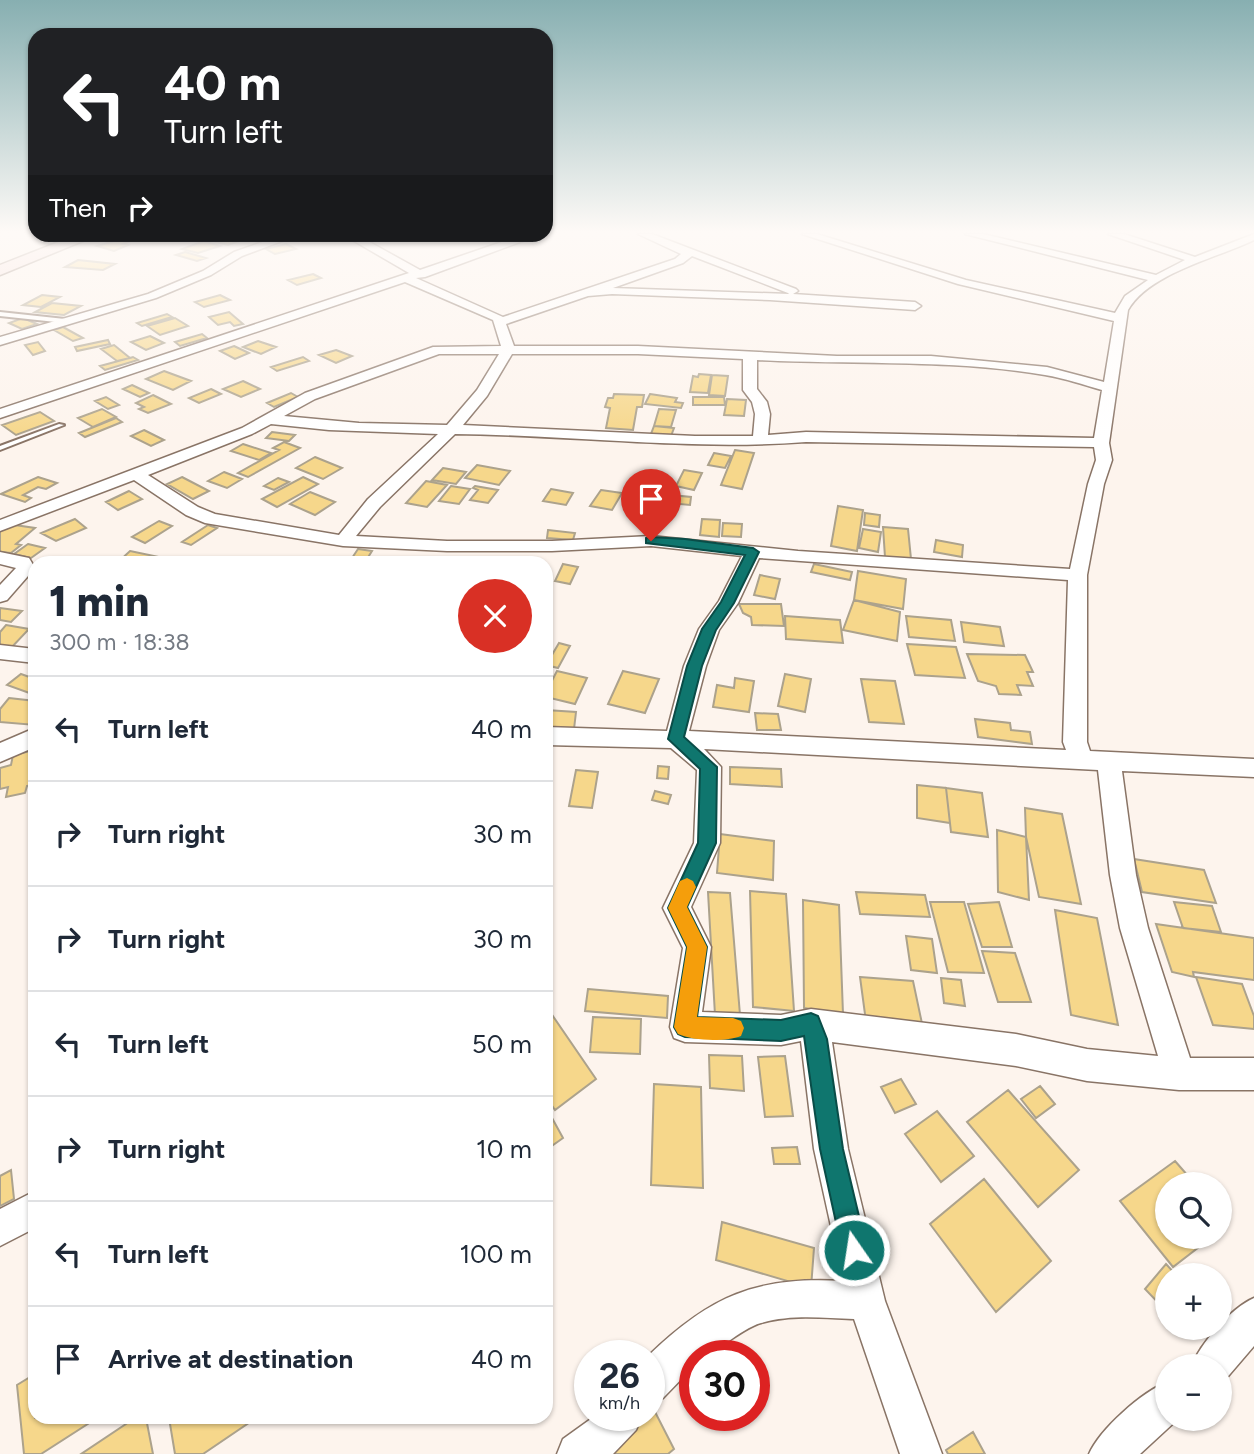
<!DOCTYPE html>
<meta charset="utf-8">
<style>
body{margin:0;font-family:Figtree,sans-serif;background:#f6f6f7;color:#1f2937;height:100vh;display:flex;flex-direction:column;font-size:26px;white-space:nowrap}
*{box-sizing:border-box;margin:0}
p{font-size:23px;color:#747a83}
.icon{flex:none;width:38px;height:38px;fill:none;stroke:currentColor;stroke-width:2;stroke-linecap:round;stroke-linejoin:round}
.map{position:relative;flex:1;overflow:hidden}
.drawer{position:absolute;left:28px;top:556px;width:525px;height:868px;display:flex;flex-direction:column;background:#fff;border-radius:21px;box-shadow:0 2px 5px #0004}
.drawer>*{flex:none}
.top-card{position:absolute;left:28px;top:28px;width:525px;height:214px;border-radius:21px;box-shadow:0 2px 5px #0004;background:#202124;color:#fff;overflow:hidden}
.fabs{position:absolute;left:1155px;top:1172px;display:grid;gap:14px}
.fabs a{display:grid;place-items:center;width:77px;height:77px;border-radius:50%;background:#fff;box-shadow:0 2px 5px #0004;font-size:35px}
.speed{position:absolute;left:574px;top:1340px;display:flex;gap:14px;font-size:35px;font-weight:700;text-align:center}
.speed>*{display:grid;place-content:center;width:91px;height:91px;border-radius:50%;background:#fff;box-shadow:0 2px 5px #0004;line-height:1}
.speed small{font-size:18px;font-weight:400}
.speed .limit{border:10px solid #d22;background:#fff;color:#111}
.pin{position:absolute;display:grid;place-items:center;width:60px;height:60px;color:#fff;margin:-72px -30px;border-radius:50% 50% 50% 0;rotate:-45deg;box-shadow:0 0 7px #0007}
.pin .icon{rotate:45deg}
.me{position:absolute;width:77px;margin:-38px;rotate:347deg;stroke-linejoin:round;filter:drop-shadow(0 0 5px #0008)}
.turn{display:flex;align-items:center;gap:24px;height:147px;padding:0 21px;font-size:32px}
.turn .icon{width:91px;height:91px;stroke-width:2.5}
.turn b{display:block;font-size:49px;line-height:60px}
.then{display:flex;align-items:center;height:66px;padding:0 21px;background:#0003;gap:14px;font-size:26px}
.round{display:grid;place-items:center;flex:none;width:74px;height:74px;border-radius:37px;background:#f6f6f7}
.headline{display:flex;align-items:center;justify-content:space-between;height:119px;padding:0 21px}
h1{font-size:42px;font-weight:800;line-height:52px}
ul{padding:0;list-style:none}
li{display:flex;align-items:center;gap:21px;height:105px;padding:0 21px;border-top:2px solid #e0e1e3}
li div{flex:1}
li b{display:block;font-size:26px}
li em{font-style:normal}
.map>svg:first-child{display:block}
.building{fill:#f6d78b;stroke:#aca28c;stroke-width:2}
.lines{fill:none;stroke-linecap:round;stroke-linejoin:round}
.lane-casing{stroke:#897466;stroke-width:4}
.street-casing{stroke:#897466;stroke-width:3}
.secondary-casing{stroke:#897466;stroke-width:3}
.lane{fill:#fff;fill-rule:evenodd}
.street{fill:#fff;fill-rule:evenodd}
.secondary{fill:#f6dfdd;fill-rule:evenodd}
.route{fill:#0f766e;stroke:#0a4d48;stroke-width:2}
.slow{fill:#f59e0b}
</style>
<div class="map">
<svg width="1254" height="1454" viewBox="0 0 1254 1454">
<rect width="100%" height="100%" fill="#fdf4ed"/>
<path class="building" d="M223 234H226L245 239 228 245 208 240Z
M118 240 128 242 123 244 128 245 114 251 97 246Z
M204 241 220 246 198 253 182 249Z
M286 244 296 249 275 254 266 249Z
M185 252 206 258 197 261 176 255Z
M78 260 115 264 103 270 65 267Z
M313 274 321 278 297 285 288 280Z
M42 295 60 297 41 307 23 305Z
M220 295 230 300 204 307 195 302Z
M52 303 81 306 64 315 35 312Z
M229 312 243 324 234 326 230 322 218 325 209 317Z
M167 314 172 317 142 326 137 323Z
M23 318 37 324 22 329 9 323Z
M175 318 188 326 160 335 147 326Z
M63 327 83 338 73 341 54 330Z
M202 334 207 338 180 346 175 342Z
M150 336 164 343 146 350 131 342Z
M108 340 110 344 77 351 75 347Z
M258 341 276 347 261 354 243 347Z
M38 342 45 351 33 355 25 345Z
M114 345 130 358 117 361 101 349Z
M234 346 249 353 235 359 220 351Z
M336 350 352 356 336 363 319 355Z
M133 357 138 360 105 370 100 366Z
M303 357 309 361 277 371 271 367Z
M164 371 191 381 173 390 146 379Z
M699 374 711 375 708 393 690 392 693 376 698 377Z
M712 375 728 376 725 396 709 395Z
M243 381 260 389 241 397 223 389Z
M132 385 149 393 140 397 123 389Z
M211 389 221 394 199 403 189 398Z
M291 393 298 397 274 407 267 403Z
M614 394 644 395 642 407H637L633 430 606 428 610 408 605 407 608 398H613Z
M650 394 677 398 675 402 683 403 681 408 645 404Z
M153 395 171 404 148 413 139 409 144 407 136 403Z
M106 397 119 405 108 409 95 401Z
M693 397H724L725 405H693Z
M727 399 746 400 744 416 724 415Z
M102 409 116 417 93 427 78 418Z
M659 409 676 410 671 427 654 426Z
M40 412 54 421 16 435 2 425Z
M116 418 122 422 85 437 79 433Z
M654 426 674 428 671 436 651 434Z
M144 430 164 440 151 446 131 436Z
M272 432 295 435 289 441 266 438Z
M284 442 300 448 248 477 238 473 279 450 273 448Z
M243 444 271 453 259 460 231 451Z
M735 450 754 453 742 489 721 485Z
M714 453 731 456 725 468 708 465Z
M315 457 342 468 323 479 296 468Z
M477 465 510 471 499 485 465 478Z
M443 468 466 472 456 484 432 480Z
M684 470 702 473 694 490 676 486Z
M224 472 242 479 227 488 208 481Z
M38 477 57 483 46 489 38 487 23 495 31 498 25 502 1 494Z
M182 477 209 491 193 499 167 484Z
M303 477 318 484 277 507 262 499Z
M278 478 289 482 274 490 264 486Z
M426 481 447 485 427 507 406 503Z
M451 486 470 489 459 504 439 501Z
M475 486 498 490 488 503 470 500 478 490 473 488Z
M551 489 573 493 566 505 543 501Z
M601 490 622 493 612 510 590 506Z
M129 491 142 499 118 510 106 502Z
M310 492 335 502 315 515 290 504Z
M651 493 691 497 690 505 649 501Z
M838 506 863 510 857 551 831 546Z
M865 513 880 515 879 527 864 525Z
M75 519 86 528 56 541 41 533Z
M702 519 720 520 719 537 700 535Z
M159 521 172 526 145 543 132 537Z
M723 523 742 524 741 537 722 536Z
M8 524 35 528 16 544 21 545 11 553 0 552V530Z
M208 525 217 528 191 545 182 542Z
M883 527 908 529 911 559 885 557Z
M863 529 881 532 878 552 859 548Z
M548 530 575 533 573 540 547 538Z
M936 540 963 545 962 557 934 552Z
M28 544 45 548 31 558 14 554Z
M358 549 372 551 367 559 352 558Z
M130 551 159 557 151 564H116Z
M563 564 578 567 570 584 555 581Z
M814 564 852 572 850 580 811 572Z
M858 571 906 579 903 609 854 600Z
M760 575 780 579 775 599 754 595Z
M854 600 900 612 897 641 843 630Z
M739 604H781L784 626 752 625 751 617 743 613Z
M0 608 22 611 11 622 0 620Z
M785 616 840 620 843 643 786 639Z
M906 616 951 620 955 641 909 637Z
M961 622 1000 627 1004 646 964 642Z
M6 625 29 629 11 648H0V632Z
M559 643 570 646 558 668 546 665Z
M907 644 956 647 965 678 915 675Z
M967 654 1025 655 1033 672H1027L1033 686 1017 685 1021 695 999 694 996 686 978 681Z
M557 671 587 678 575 704 546 697V692Z
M623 671 659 679 645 713 608 704Z
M21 674 35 679V695L7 685Z
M785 674 811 679 805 712 778 706Z
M735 678 754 681 749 712 713 707 717 685 734 688Z
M861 679 895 681 904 724 869 722Z
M9 698 35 701V725L0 722V709Z
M546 710 576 712 574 729 546 728Z
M755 713 778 714 781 730H757Z
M975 719 1010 723 1011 730 1030 732 1032 744 978 737Z
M35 750 32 758 35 757V785L27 786 25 793 6 797 8 787 0 789V768L11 765 13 755Z
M658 766 669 767 668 779 657 778Z
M730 767 781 769 782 787 730 784Z
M576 770 598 772 592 808 569 806Z
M917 785 946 788 950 823 917 818Z
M946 788 982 793 988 837 951 832Z
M655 791 671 795 668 804 652 800Z
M1025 808 1062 814 1081 904 1039 897 1026 837Z
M997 830 1026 837 1029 900 998 892Z
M720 834 774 841 773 880 717 873Z
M1134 859 1204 870 1216 903 1142 892Z
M750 891 786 894 794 1011 753 1007Z
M708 892 730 893 740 1015H715Z
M856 892 925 895 930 917 860 914Z
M803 900 839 905 843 1014 804 1008Z
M930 902H964L984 973 948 972Z
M999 902 1012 947H982L968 904Z
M1174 902 1212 906 1221 932 1183 928Z
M1055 910 1097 918 1118 1025 1071 1015Z
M1156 924 1254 938V980L1193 972 1194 977 1172 972Z
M906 936 932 939 937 973 911 970Z
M982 951 1015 953 1031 1002H998Z
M860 977 913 981 924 1033 867 1029Z
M1196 977 1242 984 1254 1016V1029L1213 1025Z
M941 978 961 980 965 1006 944 1003Z
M588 989 668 996 667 1018 585 1011Z
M546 1006 596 1079 555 1110 546 1097Z
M593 1017 641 1019 640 1054 590 1052Z
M709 1055 742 1056 744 1091 710 1088Z
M785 1056 793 1116 765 1117 758 1057Z
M901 1079 916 1104 895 1113 881 1087Z
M654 1084 701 1087 703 1188 651 1185Z
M1040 1086 1055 1104 1036 1118 1021 1099Z
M1008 1090 1079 1170 1038 1207 967 1122Z
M546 1107 563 1138 546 1150Z
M937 1111 974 1156 941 1182 905 1134Z
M797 1147 800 1164H774L772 1148Z
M1175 1161 1196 1185H1167V1237H1212L1173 1267 1120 1201Z
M11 1170 14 1199 0 1206V1176Z
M984 1179 1051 1261 996 1312 930 1224Z
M722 1222 814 1248 811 1288 716 1260Z
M1166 1264 1177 1276H1167V1312L1145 1289Z
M35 1374V1418H97L41 1454H24L17 1385Z
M652 1406 674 1449 668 1454H610L605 1444 640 1416H649Z
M135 1418H146L153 1454H81Z
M169 1418H256L203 1454H175Z
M973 1432 985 1454H948L946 1450Z"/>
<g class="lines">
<g class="lane-casing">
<path id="lane" d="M0 312 65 319 68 321 65 323 0 316Z
M59 424 64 425 0 450V446Z"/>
</g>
<g class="street-casing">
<path id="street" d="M285 234H301L242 256 211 275 156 298 0 345V337L148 294 203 271 234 252Z
M342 234H355L420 270 525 234H542L425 277 416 278 503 317 675 259 681 254 638 234H652L796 289 798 291 793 294 915 302 921 306 915 310 770 300 612 294 588 296 506 324 514 346H638L837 356H931L1047 367 1104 382 1114 321 958 284 802 234H817L966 280 1115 313 1125 296 1148 280 965 234H983L1156 275 1185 260 1108 234H1124L1195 257 1254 234V240C1217 258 1149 273 1128 310L1109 443 1112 460 1104 484 1087 575V742L1090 751 1254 759V777L1122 771 1136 875 1148 928 1190 1058H1254V1090H1179L1087 1081 1016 1066 832 1042 848 1149 885 1301 942 1454H900L854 1319C823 1318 791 1314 761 1323 739 1329 716 1356 695 1356V1365L663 1398 649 1404 648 1356C710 1296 756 1276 843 1281L814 1149 801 1041 781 1045 685 1042 674 1038 670 1027 683 948 663 908 694 843 697 770 671 748 546 745V727L667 731 684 666 699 629 719 601 742 556 651 546 552 551H447L343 546 205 523 186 515 134 480 0 531V520L242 428 305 393 433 347 501 346 493 320 405 282 0 418V409L409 273ZM692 256 788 293 789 294 613 288 683 263ZM439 354H499L477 390 447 425 359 423 284 416 315 399ZM512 354H638L743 359V390L752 402 755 414 753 436H695L463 425 487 396ZM757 360C852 365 951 359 1045 375 1064 378 1084 385 1102 390L1094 438 806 432 768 435 770 414 767 402 757 389ZM271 424 329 430 438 434 368 499 339 535 215 514 198 507 148 475 252 434ZM455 434C572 435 689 451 806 442L1094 447 1096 460 1088 484 1070 569 798 551 651 536 552 541H447L356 536 380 507ZM759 558 1068 580 1063 742 1066 750 689 731 706 666 719 630 738 603ZM704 749 1098 770 1110 875 1120 928 1158 1056 1087 1049 1016 1034 811 1009 781 1015 702 1012 711 947 691 907 720 843 721 767Z
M0 552 29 558 35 568 7 600 0 602V585L16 568 0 564Z
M0 645 35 649V663L0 659Z
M35 728V747L0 762V743Z
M35 1191V1228L0 1246V1209Z
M1254 1298V1346L1224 1381 1220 1383V1367H1191C1200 1344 1231 1308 1254 1298Z
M1167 1382V1419H1178L1140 1454H1089C1100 1429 1142 1392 1167 1382Z
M595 1416H642L636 1430 613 1454H557L563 1439Z"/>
</g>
<g class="secondary-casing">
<path id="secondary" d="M79 234H100L0 275V265Z"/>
</g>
<use href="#lane" class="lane"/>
<use href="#street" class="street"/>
<use href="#secondary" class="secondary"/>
</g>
<linearGradient id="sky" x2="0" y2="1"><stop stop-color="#87afb1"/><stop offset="0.53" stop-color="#fefaf7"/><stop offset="1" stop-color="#fefaf7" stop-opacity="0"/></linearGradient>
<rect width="1254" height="438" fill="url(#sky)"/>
<path class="route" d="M651 537 685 539 753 548 759 552 734 603 716 630 702 666 684 737 717 767 716 843 687 907 707 947 697 1017 781 1020 811 1013 818 1016 827 1039 843 1149 867 1250 863 1259 854 1263 845 1259 842 1250 820 1149 804 1036 781 1041 685 1037 678 1034 674 1027 687 947 668 908 698 843 700 769 668 739 687 666 702 629 721 602 745 555 646 543V538Z"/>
<path class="slow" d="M687 878 693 881 696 887 687 907 707 947 697 1017 733 1018 741 1021 744 1028 741 1036C725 1042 693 1041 678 1034L674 1027 687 947 668 908 680 881Z"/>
</svg>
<div class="fabs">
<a><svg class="icon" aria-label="search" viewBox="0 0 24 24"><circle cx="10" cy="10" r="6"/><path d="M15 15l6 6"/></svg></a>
<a>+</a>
<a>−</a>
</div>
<div class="speed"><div>26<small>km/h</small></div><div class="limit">30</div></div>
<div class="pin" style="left:651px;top:541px;background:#d93025"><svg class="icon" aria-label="arrive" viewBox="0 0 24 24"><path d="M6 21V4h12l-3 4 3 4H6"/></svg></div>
<svg class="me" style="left:854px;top:1250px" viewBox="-20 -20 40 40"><circle r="17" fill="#0f766e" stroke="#fff" stroke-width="3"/><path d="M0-11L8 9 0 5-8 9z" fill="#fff"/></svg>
<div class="top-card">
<div class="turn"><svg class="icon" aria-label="left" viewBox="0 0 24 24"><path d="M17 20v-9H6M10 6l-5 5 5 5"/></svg><div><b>40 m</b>Turn left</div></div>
<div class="then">Then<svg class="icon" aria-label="right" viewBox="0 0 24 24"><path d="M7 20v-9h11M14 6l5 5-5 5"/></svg></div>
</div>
<section class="drawer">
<div class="headline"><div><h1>1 min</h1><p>300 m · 18:38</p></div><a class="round" style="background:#d93025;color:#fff"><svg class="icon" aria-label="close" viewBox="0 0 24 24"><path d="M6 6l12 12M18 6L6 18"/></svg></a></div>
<ul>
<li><svg class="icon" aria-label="left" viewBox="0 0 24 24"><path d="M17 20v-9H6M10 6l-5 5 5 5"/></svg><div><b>Turn left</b></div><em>40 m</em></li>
<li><svg class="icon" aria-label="right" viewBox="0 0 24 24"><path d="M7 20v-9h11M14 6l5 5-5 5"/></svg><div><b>Turn right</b></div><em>30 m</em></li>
<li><svg class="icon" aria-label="right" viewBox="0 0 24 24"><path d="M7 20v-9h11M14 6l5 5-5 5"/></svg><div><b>Turn right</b></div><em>30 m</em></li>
<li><svg class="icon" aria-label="left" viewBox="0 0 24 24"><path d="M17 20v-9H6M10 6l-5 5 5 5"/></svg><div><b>Turn left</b></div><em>50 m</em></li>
<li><svg class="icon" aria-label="right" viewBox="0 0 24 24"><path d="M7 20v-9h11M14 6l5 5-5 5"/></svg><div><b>Turn right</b></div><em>10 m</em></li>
<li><svg class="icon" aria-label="left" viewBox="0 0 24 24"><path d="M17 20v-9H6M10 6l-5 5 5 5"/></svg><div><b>Turn left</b></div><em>100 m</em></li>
<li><svg class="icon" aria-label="arrive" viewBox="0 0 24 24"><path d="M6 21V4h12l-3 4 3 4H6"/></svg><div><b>Arrive at destination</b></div><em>40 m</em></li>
</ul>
</section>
</div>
